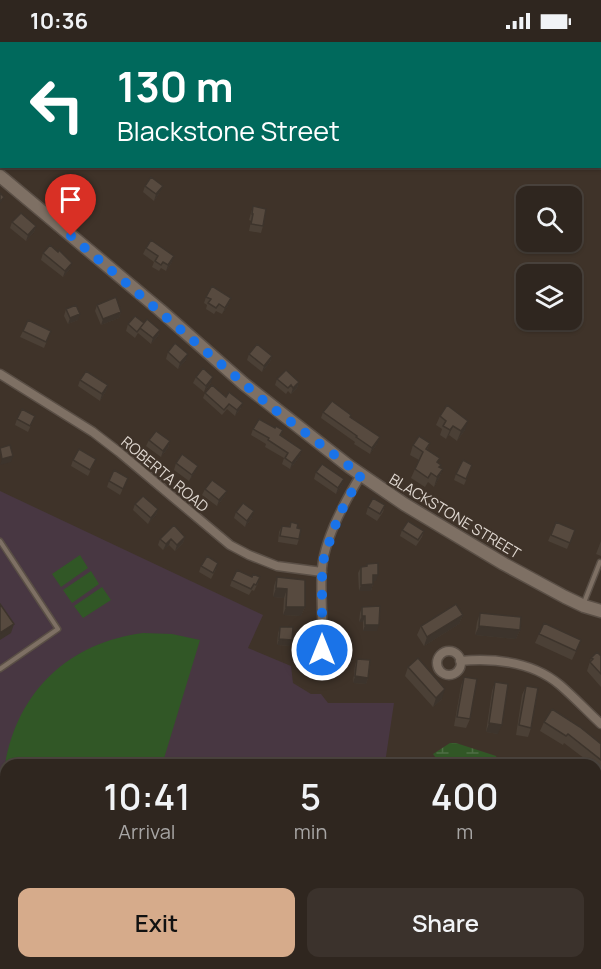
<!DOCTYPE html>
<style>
body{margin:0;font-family:Manrope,sans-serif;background:#3b322c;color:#f1f3f6;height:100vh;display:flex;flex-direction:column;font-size:22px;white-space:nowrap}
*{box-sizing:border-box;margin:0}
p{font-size:20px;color:#a7a5a4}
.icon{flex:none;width:33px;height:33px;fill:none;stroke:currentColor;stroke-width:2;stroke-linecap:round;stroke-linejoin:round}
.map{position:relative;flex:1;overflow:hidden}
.panel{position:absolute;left:0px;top:717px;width:602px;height:210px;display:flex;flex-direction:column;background:#2f261f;border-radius:18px 18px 0 0;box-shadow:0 2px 4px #0004,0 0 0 2px #4a433d}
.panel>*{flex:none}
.banner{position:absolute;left:0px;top:0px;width:602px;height:126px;box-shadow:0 2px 4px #0004,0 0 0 2px #4a433d;background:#00695c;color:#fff;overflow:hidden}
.controls{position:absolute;left:516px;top:144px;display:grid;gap:12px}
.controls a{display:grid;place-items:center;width:66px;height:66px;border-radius:12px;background:#2f261f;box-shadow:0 2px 4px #0004,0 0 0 2px #4a433d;font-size:30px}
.pin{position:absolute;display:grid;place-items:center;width:51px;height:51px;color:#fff;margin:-62px -26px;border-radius:50% 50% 50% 0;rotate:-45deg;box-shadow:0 0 6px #0007}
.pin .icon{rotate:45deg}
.me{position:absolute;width:66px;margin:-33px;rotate:0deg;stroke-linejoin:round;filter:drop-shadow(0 0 4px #0008)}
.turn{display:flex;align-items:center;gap:21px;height:126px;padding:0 18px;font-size:27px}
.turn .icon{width:78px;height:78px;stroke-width:2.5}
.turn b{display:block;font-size:42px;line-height:51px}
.eta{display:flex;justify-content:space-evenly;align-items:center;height:102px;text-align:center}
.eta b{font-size:36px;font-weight:600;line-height:42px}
.primary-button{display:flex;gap:12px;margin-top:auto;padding:12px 18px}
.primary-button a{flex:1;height:69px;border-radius:12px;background:#d6ab8b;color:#111;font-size:24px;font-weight:600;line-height:69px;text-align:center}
.primary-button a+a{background:#3b322c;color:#f1f3f6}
.status{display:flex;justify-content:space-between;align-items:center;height:42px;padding:0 30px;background:#2f261f;direction:ltr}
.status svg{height:16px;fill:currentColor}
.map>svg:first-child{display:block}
.education{fill:#483742}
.green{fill:#315726}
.wetland{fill:url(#wetland-marsh)}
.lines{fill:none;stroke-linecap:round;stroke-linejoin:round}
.stream{stroke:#44557b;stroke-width:3}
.lane-casing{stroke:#5a4f46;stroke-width:7}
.street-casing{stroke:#5a4f46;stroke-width:11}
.secondary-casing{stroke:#5a4f46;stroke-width:15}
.lane{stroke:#7e7064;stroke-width:4}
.street{stroke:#7e7064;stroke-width:8}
.secondary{stroke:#7e7064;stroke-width:12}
.wall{fill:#4b4036}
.shaded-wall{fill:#3d342c}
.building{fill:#574a3f;stroke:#3d342c;stroke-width:1.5}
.route{stroke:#1a73e8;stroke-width:10;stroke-dasharray:0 18}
.labels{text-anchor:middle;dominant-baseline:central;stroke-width:5;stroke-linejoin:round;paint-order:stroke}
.street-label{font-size:15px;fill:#dfd7d0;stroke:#3f3329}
</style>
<div class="status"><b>10:36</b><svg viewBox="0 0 49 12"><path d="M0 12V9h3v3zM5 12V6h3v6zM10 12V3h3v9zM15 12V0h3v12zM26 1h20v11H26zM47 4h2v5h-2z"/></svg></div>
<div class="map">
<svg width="601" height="927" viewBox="0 0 601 927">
<defs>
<pattern id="wetland-marsh" width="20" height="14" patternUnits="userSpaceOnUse" patternTransform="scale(1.5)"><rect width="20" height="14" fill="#315726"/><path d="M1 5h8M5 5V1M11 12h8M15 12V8" fill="none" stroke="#4e6e44"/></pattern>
</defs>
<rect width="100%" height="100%" fill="#3f3329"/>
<path class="education" d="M0 449 263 573 248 606 291 624 293 641 311 652H321L328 661H394L385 721 387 723H6V765L0 763Z"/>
<path class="green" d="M80 513 88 526 61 545 52 532Z
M91 529 99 542 72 561 63 548Z
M102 545 111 558 83 576 74 564Z
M143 591 172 592 200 598 162 723H6V731L4 730C14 653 66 601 143 591Z"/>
<path class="wetland" d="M450 701H456L496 714 497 718V722L441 723 433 712Z
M596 761 601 763V927H452L447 921H596Z
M162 921H342L346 927H171L164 924Z"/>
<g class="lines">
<path class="stream" d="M0 795 6 796
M185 921 186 925 192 927"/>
<g class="lane-casing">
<path id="lane" d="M0 499 58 587 0 627
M583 563 600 520"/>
</g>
<g class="street-casing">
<path id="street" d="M0 332 93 390 119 410 230 503 249 513 277 524 322 530
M437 621a12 12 0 1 1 24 0a12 12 0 1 1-24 0Z
M460 619C494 616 533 620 560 643 574 655 587 669 601 682
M315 632C328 598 319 562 322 526 325 495 345 459 361 433"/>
</g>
<g class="secondary-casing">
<path id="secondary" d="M0 134 160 268 244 342 350 425 404 462 504 522 565 555 584 564 601 569"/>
</g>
<use href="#lane" class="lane"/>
<use href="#street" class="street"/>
<use href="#secondary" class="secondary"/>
</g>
<path class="wall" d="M23 124H32L29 128Z
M145 144 160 150 154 159 143 150Z
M253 164 263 184 261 191 249 189 251 179 249 178Z
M12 180 36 184 34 190 26 199 10 186Z
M146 206 172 220 166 229 161 226 159 229 152 225 154 220 143 212Z
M43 211 70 227 63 235 41 218Z
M206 255 231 256 229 262 222 272 216 269 214 272 206 267 207 263 204 261Z
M97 263 121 270 119 276 101 283 95 269Z
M66 267 78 278 68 282 64 274Z
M144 281 160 288 158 294 151 302 138 291 135 296 126 289 128 282Z
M23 289H51L44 306 20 295Z
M168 310 186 318 178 327 166 317Z
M249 312 272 314 270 320 262 330 247 318Z
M196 335 211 341 204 350 193 341Z
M277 337 299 340 297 346 291 352 288 349 286 352 275 343Z
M80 338 108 343 106 349 100 359 78 344Z
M205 351 241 366 235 374 227 367 222 373 203 356Z
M323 370 351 373 350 375 377 402 370 412 354 402 355 400 321 376Z
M35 374 28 390 15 383 17 377Z
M440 374 465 388 457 399 449 393 446 397 440 393 442 387 436 383Z
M275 386 283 388 281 393 300 414 290 427 282 422 284 416 265 405 266 402 251 393 253 387Z
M149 398 170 399 168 406 161 415 146 404Z
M430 401 427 408 438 421 440 425 443 427 439 436 434 445 428 440 425 445 411 436 419 418 410 413 413 403Z
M96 417 88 434 71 424 73 418Z
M176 421 195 430 189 439 174 428Z
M470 429 464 443 454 438 456 432Z
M316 430 344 437 342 443 336 452 314 437Z
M128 436 120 453 107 445 109 439Z
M205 447 227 449 224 455 217 464 202 453Z
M135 462 158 467 156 473 148 482 133 468Z
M385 463 383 470 377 479 366 472 368 465Z
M236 470 252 476 245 485 234 476Z
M291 480 299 497 297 503 278 500 279 490 282 484 289 485Z
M556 480 575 488 567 507 548 499Z
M402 488 424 489 422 495 416 504 400 494Z
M185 495 183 501 175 509 169 503 163 508 158 503 160 497Z
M601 499V514L596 512Z
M367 522 376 539H373V542L371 549H359L358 531 361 525 366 524Z
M201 524 216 527 211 537 199 530Z
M252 535 258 541 254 549 252 548 249 553 230 544 232 538Z
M277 535 305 565 301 574 283 573 284 556 273 555 274 544Z
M362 565 377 589H363V580H359L360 571Z
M480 571 520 588 516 597 475 593 477 580Z
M463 573 459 582 424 604 417 593 421 584Z
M280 585 290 604 277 603 278 591Z
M539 592 577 607 572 618 535 601Z
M601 614V645L587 629 591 616Z
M357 617 368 636 366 642 353 641 355 623Z
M408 625 442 657 433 665 405 634Z
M464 635 470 677 466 686 454 684 461 644Z
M495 640 498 692 486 690 492 649Z
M526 644 531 686 528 695 516 693 522 653Z
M544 680 601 702V729L596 725V723H593L564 701 563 703 540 689Z
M6 905V920L1 918Z
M8 921H60L69 927H23Z"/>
<path class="shaded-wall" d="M163 144 160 150 154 159 156 152Z
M36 184 34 190 26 199 28 193Z
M174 214 172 220 166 229 168 223Z
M72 221 70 227 63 235 65 229Z
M231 256 229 262 222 272 225 266Z
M121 270 119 276 101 283 103 277Z
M80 272 78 278 68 282 70 276Z
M160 288 158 294 151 302 153 296Z
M188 312 186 318 178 327 180 321Z
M272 314 270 320 262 330 264 324Z
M213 335 211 341 204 350 206 344Z
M299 340 297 346 291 352 293 346Z
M108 343 106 349 100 359 102 352Z
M243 361 241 366 235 374 237 368Z
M468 379 465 388 457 399 461 389Z
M453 384 449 393 446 397 450 388Z
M380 395 377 402 370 412 372 406Z
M170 399 168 406 161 415 163 409Z
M302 408 300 414 290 427 292 421Z
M13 414 11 420 0 423 2 417Z
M198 424 195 430 189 439 192 433Z
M443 427 439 436 434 445 437 435Z
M344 437 342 443 336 452 338 446Z
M227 449 224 455 217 464 219 458Z
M158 467 156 473 148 482 151 476Z
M254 469 252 476 245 485 247 479Z
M185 495 183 501 175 509 177 503Z
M171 497 169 503 163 508 166 502Z
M373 533H378L376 539H371Z
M373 542 371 549H359L361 543Z
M276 546 287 547 284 556 273 555Z
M286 565H305L301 574 283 573Z
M463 573 459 582 424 604 427 595Z
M362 574H365L363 580H359Z
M14 582 11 591 0 598V591Z
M365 583H379L377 589H363Z
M479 584 520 588 516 597 475 593Z
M279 597 292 598 290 604 277 603Z
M355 634 368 636 366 642 353 641Z
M445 647 442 657 433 665 436 656Z
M489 681 502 683 498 692 486 690Z"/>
<path class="building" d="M151 135 163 144 156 152 145 144Z
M0 151 4 155 0 160Z
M253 164 266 167 263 184 251 182 253 172H252Z
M21 171 36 184 28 193 12 180Z
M151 198 174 214 168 223 163 220 161 223 155 219 158 214 146 206Z
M50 203 58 210 59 208 72 221 65 229 43 211Z
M212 244 231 256 225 266 219 262 216 266 208 261 211 257 206 255Z
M116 255 121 270 103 277 97 263Z
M76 263 80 272 70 276 66 267Z
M135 274 144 281 137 290 128 282Z
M147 277 160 288 153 296 140 286Z
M28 278 51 289 46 300 23 289Z
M175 301 188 312 180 321 168 310Z
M257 302 272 314 264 324 249 312Z
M203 326 213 335 206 344 196 335Z
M286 328 299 340 293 346 291 343 288 346 277 337Z
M86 329 108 343 102 352 80 338Z
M212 343 226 355 229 350 243 361 237 368 229 362 224 368 205 351Z
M332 359 351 373 350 375 380 395 372 406 356 395 357 394 323 370Z
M447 363 468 379 461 389 453 384 450 388 443 384 446 379 440 374Z
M22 367 35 374 30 384 17 377Z
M259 377 275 386 276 384 283 388 280 393 302 408 292 421 285 416 288 411 268 398 269 396 253 387Z
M156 389 170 399 163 409 149 398Z
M419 394 430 401 426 407 440 416 437 420 441 423 439 425 443 427 437 435 431 431 428 436 415 427 423 410 413 403Z
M10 403 13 414 2 417 0 406Z
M79 407 96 417 90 428 73 418Z
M182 412 198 424 192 433 176 421Z
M463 418 472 423 466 437 456 432Z
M322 422 344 437 338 446 316 430Z
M114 428 128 436 123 447 109 439Z
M212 438 227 449 219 458 205 447Z
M143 454 158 467 151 476 135 462Z
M373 456 385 463 380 472 368 465Z
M243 461 254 469 247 479 236 470Z
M408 479 424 489 418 498 402 488Z
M291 480 298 482 297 486 301 487 299 497 280 494 282 484 290 485Z
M556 480 575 488 570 501 551 493Z
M174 483 185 495 177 503 171 497 166 502 160 497Z
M207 514 218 521 213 531 201 524Z
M378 521V533H373V542L361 543V525L367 524V522Z
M237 528 252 535 253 532 260 535 256 543 254 542 251 547 232 538Z
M277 535 305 538V565H286L287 547 276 546Z
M0 562 14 582 0 591Z
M456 562 463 573 427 595 421 584Z
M380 564 379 583H365V574H362V565Z
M480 571 521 575 520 588 479 584Z
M544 581 581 598 576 609 539 592Z
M280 585H293L292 598 279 597Z
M597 610 601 614V632L590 620 593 617 591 616Z
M418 616 445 647 436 656 408 625Z
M357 617 370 618 368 636 355 634Z
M464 635 477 637 470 677 457 675Z
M495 640 508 642 502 683 489 681Z
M526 644 538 646 531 686 519 683Z
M552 667 580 685 601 702V718L568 692 566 694 544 680Z
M6 905V913L3 912Z
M25 921H60L69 924V927H40Z"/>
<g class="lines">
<path class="route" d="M71 194 270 364 361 433 339 473 324 515 322 530V608"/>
</g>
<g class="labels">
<g class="street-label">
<text transform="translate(165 432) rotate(40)">ROBERTA ROAD</text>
<text transform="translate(455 474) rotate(31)">BLACKSTONE STREET</text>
</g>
</g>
</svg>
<div class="controls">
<a><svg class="icon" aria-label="search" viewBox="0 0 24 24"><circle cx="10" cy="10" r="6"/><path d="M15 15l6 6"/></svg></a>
<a><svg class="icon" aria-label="layers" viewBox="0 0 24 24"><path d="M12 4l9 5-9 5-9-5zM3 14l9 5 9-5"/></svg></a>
</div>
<div class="pin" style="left:71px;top:194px;background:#d93025"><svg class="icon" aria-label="arrive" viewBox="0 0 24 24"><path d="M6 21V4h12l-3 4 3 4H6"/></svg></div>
<svg class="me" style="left:322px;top:608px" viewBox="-20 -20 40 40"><circle r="17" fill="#1a73e8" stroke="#fff" stroke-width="3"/><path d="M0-11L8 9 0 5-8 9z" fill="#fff"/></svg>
<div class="banner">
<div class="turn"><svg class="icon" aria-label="left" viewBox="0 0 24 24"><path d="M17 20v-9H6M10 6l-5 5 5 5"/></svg><div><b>130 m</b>Blackstone Street</div></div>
</div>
<section class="panel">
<div class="eta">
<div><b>10:41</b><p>Arrival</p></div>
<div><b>5</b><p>min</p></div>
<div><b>400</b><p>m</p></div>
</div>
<div class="primary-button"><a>Exit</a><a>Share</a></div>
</section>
</div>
